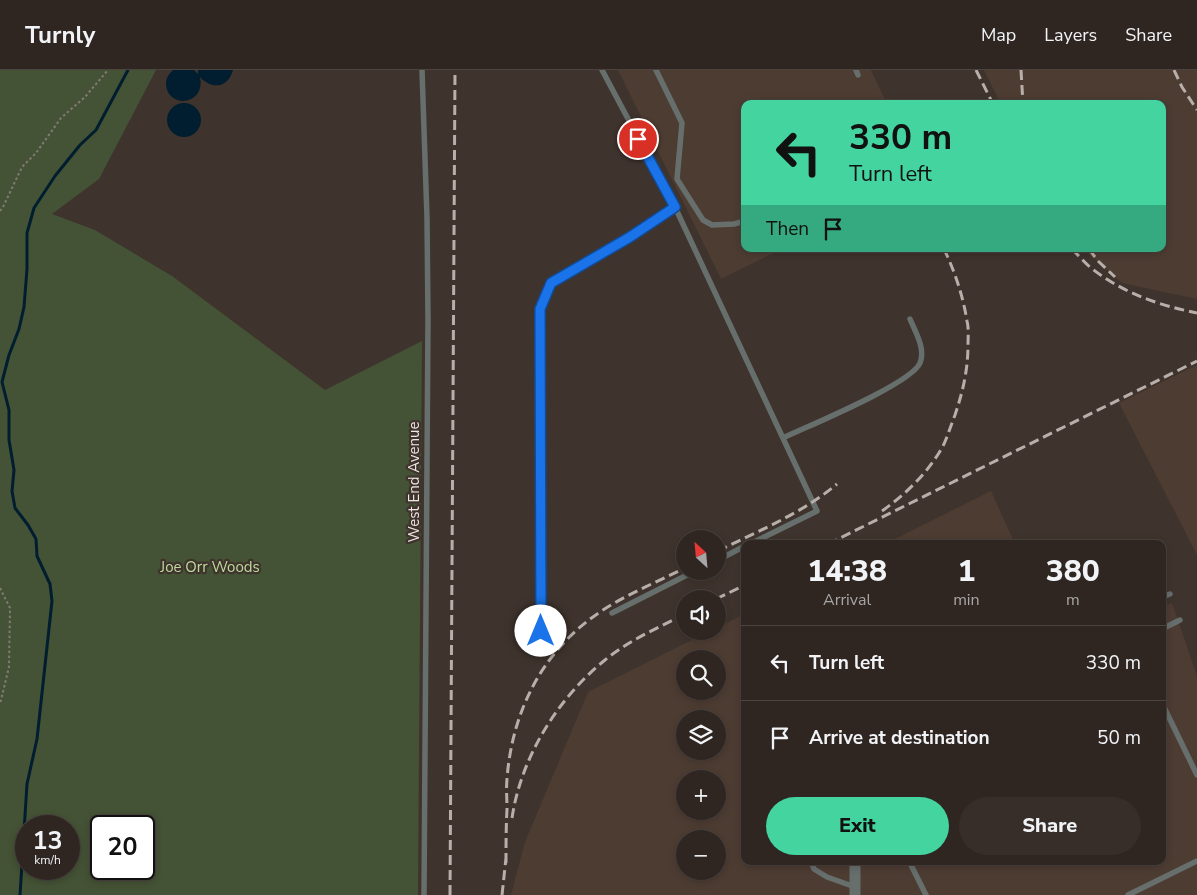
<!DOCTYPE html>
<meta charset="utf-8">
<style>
body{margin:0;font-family:"Nunito Sans",sans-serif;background:#372e2a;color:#f1f3f6;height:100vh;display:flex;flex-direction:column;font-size:19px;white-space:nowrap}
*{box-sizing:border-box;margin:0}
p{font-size:16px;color:#a7a5a5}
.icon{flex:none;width:28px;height:28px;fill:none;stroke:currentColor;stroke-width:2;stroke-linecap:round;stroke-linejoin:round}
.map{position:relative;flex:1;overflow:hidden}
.side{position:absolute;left:741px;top:470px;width:425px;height:325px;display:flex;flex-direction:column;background:#2f2622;border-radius:10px;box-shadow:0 2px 8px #0003,0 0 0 1px #4a4340}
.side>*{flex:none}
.guide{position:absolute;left:741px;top:30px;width:425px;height:152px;border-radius:10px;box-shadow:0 2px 8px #0003,0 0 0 1px #4a4340;background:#43d4a0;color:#111;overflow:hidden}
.needle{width:32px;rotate:334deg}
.controls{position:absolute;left:676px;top:460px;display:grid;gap:10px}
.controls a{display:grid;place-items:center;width:50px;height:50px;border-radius:50%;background:#2f2622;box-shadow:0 2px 8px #0003,0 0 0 1px #4a4340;font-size:25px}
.speed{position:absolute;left:15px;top:745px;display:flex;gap:10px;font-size:25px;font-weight:700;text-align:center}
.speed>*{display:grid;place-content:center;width:65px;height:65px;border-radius:50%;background:#2f2622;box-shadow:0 2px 8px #0003,0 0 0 1px #4a4340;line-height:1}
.speed small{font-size:12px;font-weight:400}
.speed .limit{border:2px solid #111;border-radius:8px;background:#fff;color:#111}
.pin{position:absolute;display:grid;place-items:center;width:42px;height:42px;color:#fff;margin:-21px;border:2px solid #fff;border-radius:50%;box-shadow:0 1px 5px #0007}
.me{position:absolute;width:55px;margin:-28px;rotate:0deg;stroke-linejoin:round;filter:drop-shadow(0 0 4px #0008)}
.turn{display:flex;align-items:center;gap:18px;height:105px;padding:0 25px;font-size:22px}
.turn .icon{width:65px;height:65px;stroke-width:2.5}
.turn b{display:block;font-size:35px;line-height:42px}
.then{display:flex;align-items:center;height:48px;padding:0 25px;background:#0003;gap:10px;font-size:19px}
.eta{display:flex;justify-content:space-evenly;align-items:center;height:85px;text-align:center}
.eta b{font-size:30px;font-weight:800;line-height:35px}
.action{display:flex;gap:10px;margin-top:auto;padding:10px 25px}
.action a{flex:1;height:58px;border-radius:30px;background:#43d4a0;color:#111;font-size:20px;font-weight:800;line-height:58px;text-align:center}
.action a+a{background:#372e2a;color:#f1f3f6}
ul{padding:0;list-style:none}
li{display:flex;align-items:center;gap:15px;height:75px;padding:0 25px;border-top:1px solid #4a4340}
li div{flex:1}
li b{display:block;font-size:19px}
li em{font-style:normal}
header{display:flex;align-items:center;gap:30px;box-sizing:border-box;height:70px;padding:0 25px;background:#2f2622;border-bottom:1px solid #4a4340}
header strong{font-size:24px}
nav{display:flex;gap:28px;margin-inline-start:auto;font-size:18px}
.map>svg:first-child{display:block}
.built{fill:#4d3c32;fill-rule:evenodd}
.green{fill:#445235;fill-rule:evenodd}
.water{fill:#001e2f}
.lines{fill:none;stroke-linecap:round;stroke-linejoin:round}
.stream{stroke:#001e2f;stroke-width:3}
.path{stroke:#847a75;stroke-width:2;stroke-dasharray:2.5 2.5;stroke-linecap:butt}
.lane{stroke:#676f6d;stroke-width:5.5}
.street{stroke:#676f6d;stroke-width:11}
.rail{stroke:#b8afab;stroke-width:3;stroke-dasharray:10 5;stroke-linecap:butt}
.route-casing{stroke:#114b97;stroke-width:12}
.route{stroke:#1a73e8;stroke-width:9}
.labels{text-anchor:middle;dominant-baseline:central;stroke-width:4.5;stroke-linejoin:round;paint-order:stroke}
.street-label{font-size:15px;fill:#efe7e3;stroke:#3f332d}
.park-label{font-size:15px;fill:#bcdb9b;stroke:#3f332d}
</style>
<header>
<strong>Turnly</strong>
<nav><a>Map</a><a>Layers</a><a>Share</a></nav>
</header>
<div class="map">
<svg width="1197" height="825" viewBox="0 0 1197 825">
<rect width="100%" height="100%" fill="#3f332d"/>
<path class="built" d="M618 0H871L887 34H745V179H782L721 209Z
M984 0H1197V229L1122 213 1083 179H1162V34H1001Z
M1197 295V485L1119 333Z
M991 421 1015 474H885Z
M1172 533 1197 606V825H511L525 772 588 622 710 561H718V557L745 544V791H1162V538ZM685 589H718V621H685ZM685 649H718V681H685ZM685 709H718V741H685ZM685 769H718V801H685Z"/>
<path class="green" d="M0 0H156L99 109 52 144 95 160 172 206 325 320 422 271 418 825H0ZM26 756H69V799H26ZM101 756H144V799H101Z"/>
<path class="water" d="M173 0H194L198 4V0H233C228 18 212 20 200 7 206 36 167 39 166 14 166 8 169 4 173 0Z
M167 50a17 17 0 1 1 34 0a17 17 0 1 1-34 0Z"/>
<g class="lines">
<path class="stream" d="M20 825 27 714 37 669 52 531 50 514 37 486 36 469 28 455 15 438 12 421 14 400 9 370V340L2 312 9 285 19 259 24 237 27 199V163L34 138 55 106 80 75 96 60 128 0"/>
<path class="path" d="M0 141 3 137 22 97 36 83 61 48 85 27 108 0
M0 518 10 538 9 597 0 634"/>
<path class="lane" d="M422 0 427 148 428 249 424 825
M602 0 675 137 817 441 750 474
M656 0 682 53 677 109 703 150 712 155 734 154 745 151
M856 0 858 5
M783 368C808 356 911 314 920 293 926 279 915 261 910 249
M718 490 745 476
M1162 527 1170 524
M612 543 695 501
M1162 559 1180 550
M541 561 540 239 551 213 630 167 675 137
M1162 633 1197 705
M811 791 814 799 827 807 855 817
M909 791 926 825
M1128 825 1197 791"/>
<path class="street" d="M855 791V825"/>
<path class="rail" d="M976 0 993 34
M1021 0 1023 34
M1174 0 1182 17 1197 40
M1072 179C1078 185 1084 192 1091 198 1123 223 1158 235 1197 243
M1089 179 1098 191 1115 207
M882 441C906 424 930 401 944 374 948 365 951 355 955 345 963 321 968 300 968 274 968 267 969 259 967 251 963 226 955 202 944 179
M828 474 1197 291
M718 481C758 461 801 444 837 414
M716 529 745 515
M512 748C521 687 558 628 605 590 629 570 658 558 685 544
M506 793C506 775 506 757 507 739 507 729 506 719 507 709 512 641 543 580 600 542 627 524 657 512 685 498
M450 825 455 0
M502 825 506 788"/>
</g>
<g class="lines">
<g class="route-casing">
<path id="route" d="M541 561 540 239 551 213 630 167 675 137 638 69"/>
</g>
<use href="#route" class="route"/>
</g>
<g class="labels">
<g class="street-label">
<text transform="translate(414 412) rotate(-90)">West End Avenue</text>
</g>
<g class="park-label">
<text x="210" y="497">Joe Orr Woods</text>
</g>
</g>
</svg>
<div class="controls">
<a><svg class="needle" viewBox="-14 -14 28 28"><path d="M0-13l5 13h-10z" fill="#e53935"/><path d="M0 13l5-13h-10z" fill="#a7a5a5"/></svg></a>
<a><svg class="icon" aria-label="sound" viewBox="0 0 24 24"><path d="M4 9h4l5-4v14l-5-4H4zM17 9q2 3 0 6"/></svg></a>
<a><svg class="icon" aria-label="search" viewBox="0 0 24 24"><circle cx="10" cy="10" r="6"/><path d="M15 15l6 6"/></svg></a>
<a><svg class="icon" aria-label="layers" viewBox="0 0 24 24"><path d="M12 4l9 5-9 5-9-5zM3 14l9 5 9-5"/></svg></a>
<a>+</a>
<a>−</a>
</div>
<div class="speed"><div>13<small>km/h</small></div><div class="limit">20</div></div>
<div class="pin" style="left:638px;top:69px;background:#d93025"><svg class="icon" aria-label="arrive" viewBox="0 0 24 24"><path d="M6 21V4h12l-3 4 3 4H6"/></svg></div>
<svg class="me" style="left:541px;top:561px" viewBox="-20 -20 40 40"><circle r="19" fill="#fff"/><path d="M0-13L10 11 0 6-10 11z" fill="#1a73e8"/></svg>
<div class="guide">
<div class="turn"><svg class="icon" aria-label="left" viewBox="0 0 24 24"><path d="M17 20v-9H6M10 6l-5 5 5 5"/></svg><div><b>330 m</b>Turn left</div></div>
<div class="then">Then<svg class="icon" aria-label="arrive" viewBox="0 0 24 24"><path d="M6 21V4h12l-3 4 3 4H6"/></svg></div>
</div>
<section class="side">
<div class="eta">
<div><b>14:38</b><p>Arrival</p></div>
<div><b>1</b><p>min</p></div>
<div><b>380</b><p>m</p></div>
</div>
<ul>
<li><svg class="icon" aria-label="left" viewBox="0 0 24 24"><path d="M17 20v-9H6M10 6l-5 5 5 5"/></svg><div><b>Turn left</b></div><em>330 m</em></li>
<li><svg class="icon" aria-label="arrive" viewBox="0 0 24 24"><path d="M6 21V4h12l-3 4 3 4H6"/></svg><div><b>Arrive at destination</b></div><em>50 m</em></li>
</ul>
<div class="action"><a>Exit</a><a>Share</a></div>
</section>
</div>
